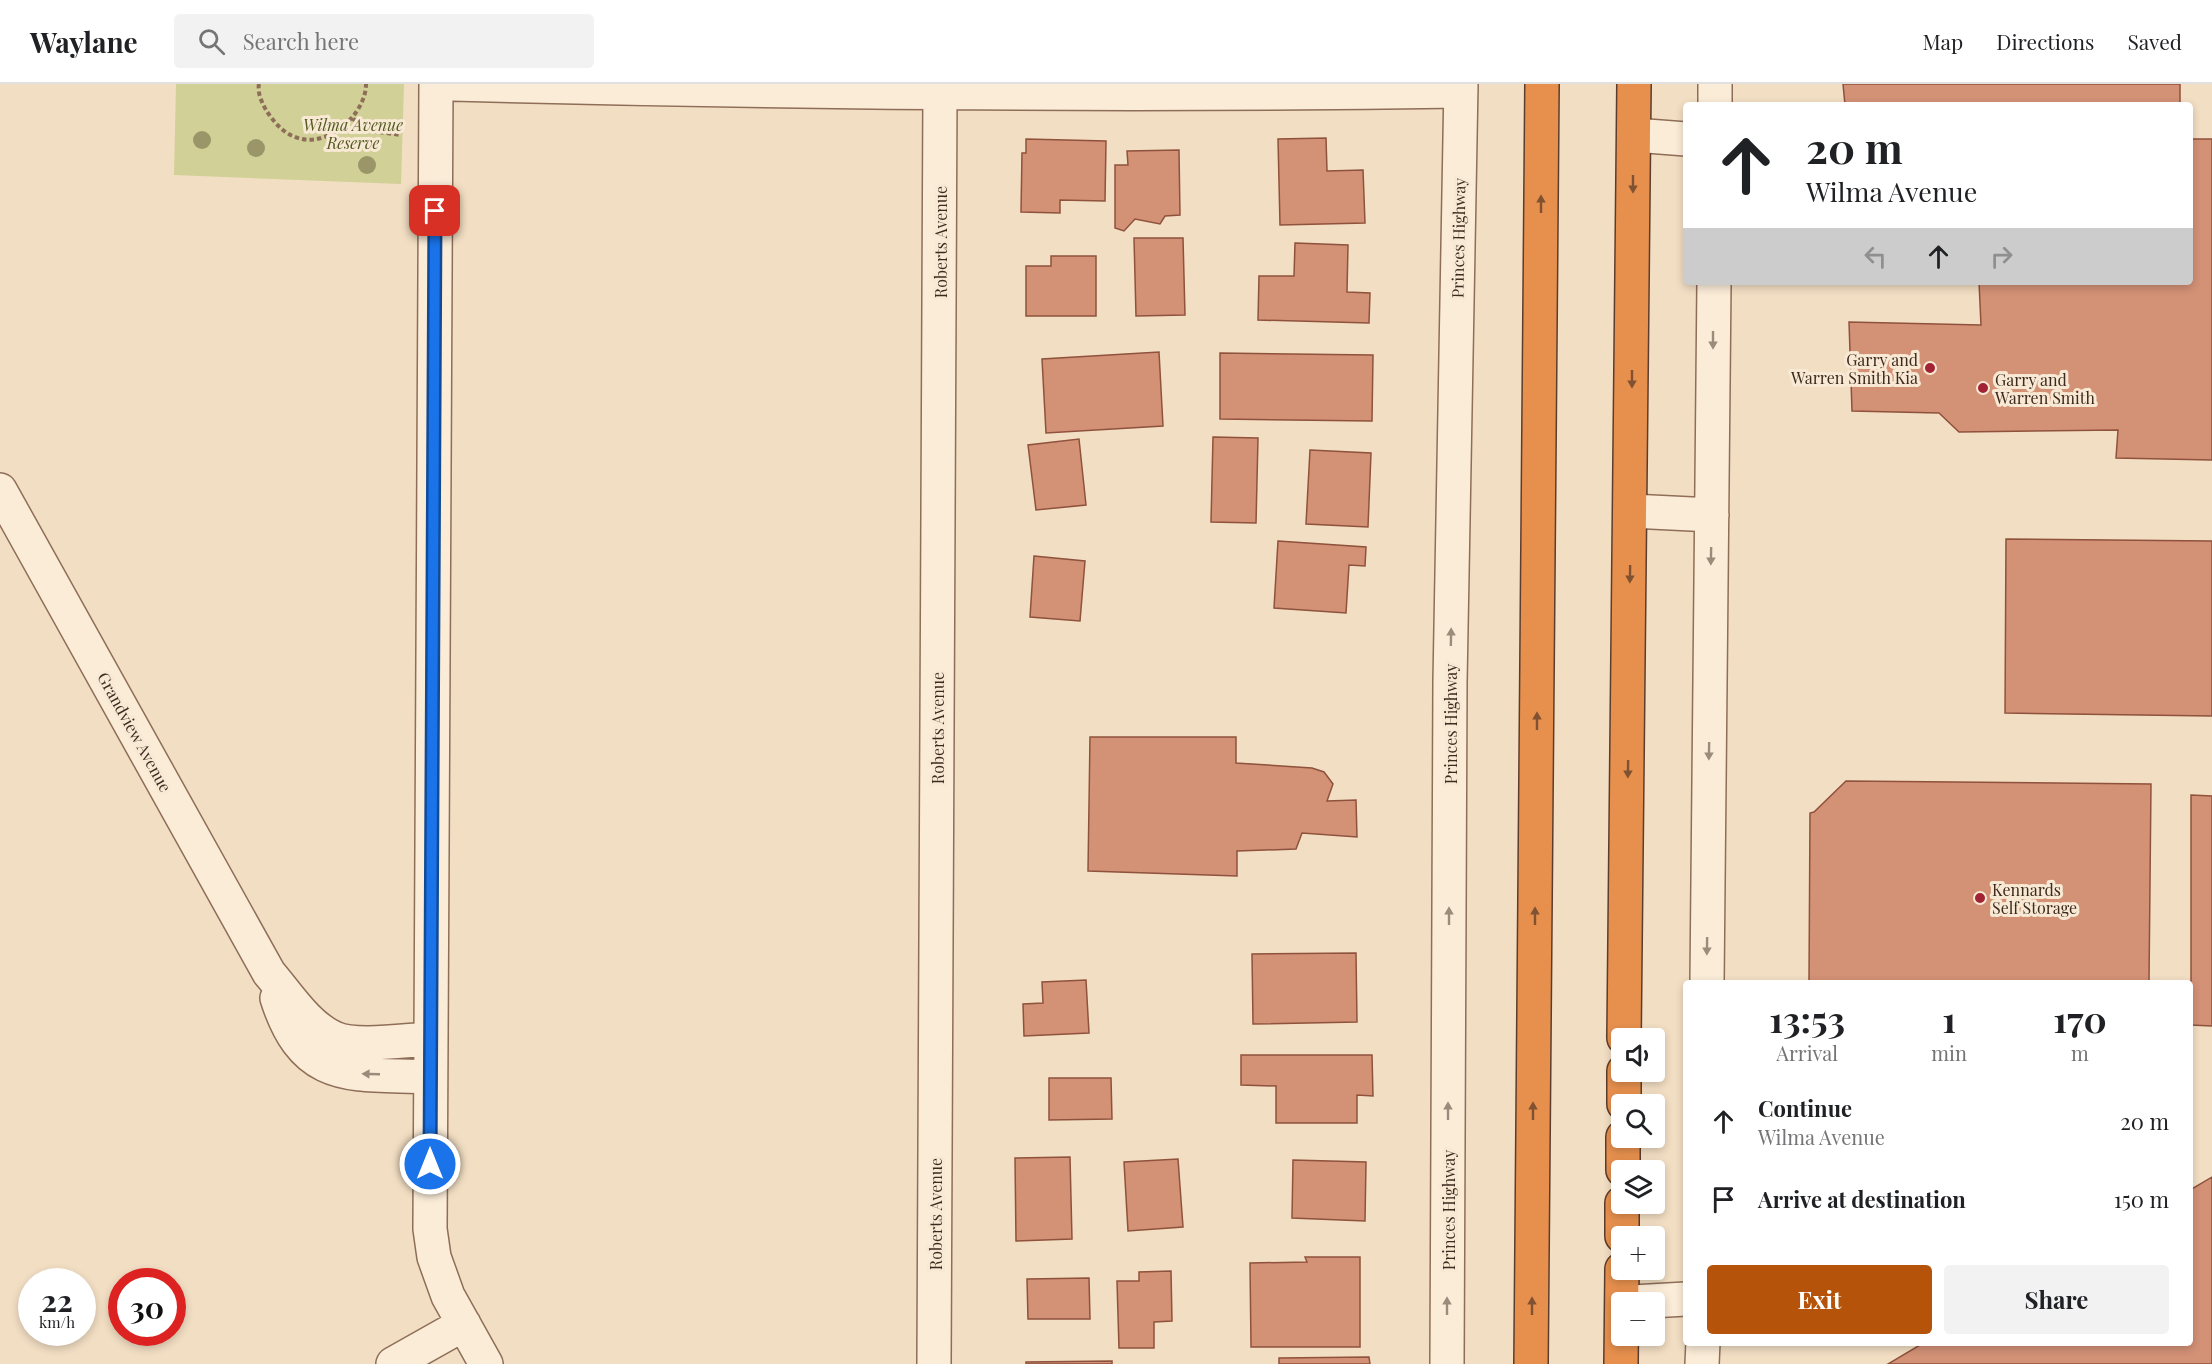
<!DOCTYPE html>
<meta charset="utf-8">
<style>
body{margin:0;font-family:"Playfair Display",serif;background:#f2f2f2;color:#202124;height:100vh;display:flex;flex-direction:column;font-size:22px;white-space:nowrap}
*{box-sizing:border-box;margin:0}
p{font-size:20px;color:#757577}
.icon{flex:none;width:33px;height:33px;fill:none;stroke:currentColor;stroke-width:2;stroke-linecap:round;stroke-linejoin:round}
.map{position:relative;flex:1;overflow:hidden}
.drawer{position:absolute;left:1683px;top:896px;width:510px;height:366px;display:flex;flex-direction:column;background:#fff;border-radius:6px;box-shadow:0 3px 9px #0003}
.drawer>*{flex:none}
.hud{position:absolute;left:1683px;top:18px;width:510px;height:183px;border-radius:6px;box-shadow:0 3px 9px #0003;background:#fff;color:#202124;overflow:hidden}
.controls{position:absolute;left:1611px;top:944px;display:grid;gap:12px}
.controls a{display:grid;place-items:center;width:54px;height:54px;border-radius:6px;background:#fff;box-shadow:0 3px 9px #0003;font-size:30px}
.speed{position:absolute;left:18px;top:1184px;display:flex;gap:12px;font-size:30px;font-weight:700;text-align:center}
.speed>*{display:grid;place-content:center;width:78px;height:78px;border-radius:50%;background:#fff;box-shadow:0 3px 9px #0003;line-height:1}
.speed small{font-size:15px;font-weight:400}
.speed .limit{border:9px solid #d22;background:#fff;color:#111}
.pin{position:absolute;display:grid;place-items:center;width:51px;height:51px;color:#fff;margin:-26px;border-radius:12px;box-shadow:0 3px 9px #0006}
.me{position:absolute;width:66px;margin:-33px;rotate:0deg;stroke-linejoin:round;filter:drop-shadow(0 0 4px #0008)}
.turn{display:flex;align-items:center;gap:21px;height:126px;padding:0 24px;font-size:27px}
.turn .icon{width:78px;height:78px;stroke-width:2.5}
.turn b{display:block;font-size:42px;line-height:51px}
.lanes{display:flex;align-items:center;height:57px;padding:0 24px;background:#0003;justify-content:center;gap:30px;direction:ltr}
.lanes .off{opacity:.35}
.eta{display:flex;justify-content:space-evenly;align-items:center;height:102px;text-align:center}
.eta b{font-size:36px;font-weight:700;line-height:42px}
.action{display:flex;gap:12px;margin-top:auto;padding:12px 24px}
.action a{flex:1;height:69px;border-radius:6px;background:#b45309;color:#fff;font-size:24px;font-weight:700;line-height:69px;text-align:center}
.action a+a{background:#f2f2f2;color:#202124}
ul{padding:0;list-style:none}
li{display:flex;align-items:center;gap:18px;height:78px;padding:0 24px}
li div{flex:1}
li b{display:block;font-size:22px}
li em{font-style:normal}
header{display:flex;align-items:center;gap:36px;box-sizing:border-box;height:84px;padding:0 30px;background:#fff;border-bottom:2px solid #e0e0e0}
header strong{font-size:28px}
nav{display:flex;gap:33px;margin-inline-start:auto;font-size:21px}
.search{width:420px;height:54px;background:#f2f2f2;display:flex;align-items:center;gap:15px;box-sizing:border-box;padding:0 21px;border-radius:6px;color:#757577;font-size:22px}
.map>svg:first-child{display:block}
.green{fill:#d1d096}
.building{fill:#d39176;stroke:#8f523c;stroke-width:1.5}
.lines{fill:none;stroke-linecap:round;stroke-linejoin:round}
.street-casing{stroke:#8e6e58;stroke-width:36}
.highway-casing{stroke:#5c3d2d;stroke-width:36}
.path{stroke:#8e6e58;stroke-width:4;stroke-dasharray:4.5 3;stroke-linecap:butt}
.street{stroke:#fbecd8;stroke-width:33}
.highway{stroke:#e7904e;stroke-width:33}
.tree{fill:#9b966a}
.oneway{fill:#815231}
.oneway2{fill:#9c8a7a}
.route-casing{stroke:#114b97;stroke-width:15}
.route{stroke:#1a73e8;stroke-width:10}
.poi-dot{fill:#a22334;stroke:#f8e9d4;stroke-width:2}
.labels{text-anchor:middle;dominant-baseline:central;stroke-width:6;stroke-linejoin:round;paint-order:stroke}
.park-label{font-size:16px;font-style:italic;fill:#545b22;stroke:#f8e9d4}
.street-label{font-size:16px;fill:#3d291d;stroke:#f8e9d4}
.poi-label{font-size:16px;fill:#3d291d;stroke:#f8e9d4;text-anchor:start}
</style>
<header>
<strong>Waylane</strong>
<div class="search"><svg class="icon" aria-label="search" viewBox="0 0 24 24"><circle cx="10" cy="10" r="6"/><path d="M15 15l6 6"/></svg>Search here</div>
<nav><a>Map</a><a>Directions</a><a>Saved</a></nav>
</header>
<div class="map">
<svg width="2212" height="1280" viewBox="0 0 2212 1280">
<rect width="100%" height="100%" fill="#f2dec3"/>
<path class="green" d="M176 0H404L401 100 174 91Z"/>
<path class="building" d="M1843 0H2180V21H1845Z
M1326 54 1327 87 1363 86 1365 139 1280 141 1278 55Z
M1026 55 1106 57 1105 117 1060 116V129L1021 128 1022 69H1026Z
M2190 55H2212V376L2116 374 2118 346 1959 348 1939 329 1852 327 1849 238 1981 241 1979 198H2190Z
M1179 66 1180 131 1165 132 1160 140 1135 135 1124 147 1115 144V81H1128L1127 67Z
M1134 154H1183L1185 231 1136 232Z
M1295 159 1348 161 1347 208 1370 209 1369 239 1258 236 1259 192H1294Z
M1051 172H1096V232H1026V182H1051Z
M1159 268 1163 342 1046 349 1042 275Z
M1220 269 1373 271 1372 337 1220 335Z
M1213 353 1258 354 1256 439 1211 438Z
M1079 355 1086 421 1036 426 1028 361Z
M1310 366 1371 369 1368 443 1306 440Z
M2006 455 2212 457V632L2005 629Z
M1278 457 1366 463 1365 482 1349 481 1346 529 1274 524Z
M1034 472 1085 477 1080 537 1030 533Z
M1090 653H1236V679L1312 684 1324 688 1333 700 1327 717 1356 716 1357 753 1302 749 1296 765 1237 767V792L1088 787Z
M1846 697 2151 700 2149 898H1809L1810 729 1814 728Z
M2191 711 2212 712V942L2191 941Z
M1356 869 1357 938 1253 940 1252 870Z
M1086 896 1089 949 1024 952 1023 920 1043 919 1042 898Z
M1241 971H1372L1373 1012 1357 1011V1039H1276V1002L1241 1001Z
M1049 994H1111L1112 1035 1049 1036Z
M1070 1073 1072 1155 1016 1157 1015 1074Z
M1178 1075 1183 1143 1128 1147 1124 1078Z
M1293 1076 1366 1078 1365 1137 1292 1134Z
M2212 1093V1280H1888L1925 1258H2190V1106Z
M1305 1173H1360V1263H1251L1250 1179 1307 1178Z
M1171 1187 1172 1237 1154 1238V1264H1119L1117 1197H1139V1188Z
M1089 1194 1090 1235H1028L1027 1195Z
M1369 1273 1370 1280H1279V1274Z
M1112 1277V1280H1026V1278Z"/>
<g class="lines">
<g class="street-casing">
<path id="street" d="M436 0 430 1145 434 1173 448 1212 486 1280
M453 0C789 9 1125 12 1461 7
M1715 21V0
M1634 51 1686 55
M0 406 269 889C288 911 307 942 334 954 355 964 406 956 431 955
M1631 427 1712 431
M1707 898 1714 198
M277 914C305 1002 353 989 430 993
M1632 1218 1686 1215
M393 1280 464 1240
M934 1280 940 8
M1447 1280 1450 598 1461 0
M1702 1280 1703 1258"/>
</g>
<g class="highway-casing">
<path id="highway" d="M1624 954 1634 0
M1624 1020V987
M1623 1086V1053
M1622 1152V1119
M1531 1280 1542 0
M1621 1280 1622 1185"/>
</g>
<path class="path" d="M259 0C257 8 262 19 266 26 275 40 286 52 302 55 331 61 366 29 366 0
M353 35 371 47 401 51"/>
<use href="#street" class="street"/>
<use href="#highway" class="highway"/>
</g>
<g class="tree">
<circle cx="202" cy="56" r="9"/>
<circle cx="256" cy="64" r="9"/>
<circle cx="367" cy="81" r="9"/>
</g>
<defs><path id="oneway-solid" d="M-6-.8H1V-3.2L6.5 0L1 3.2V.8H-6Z" transform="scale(1.5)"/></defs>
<g class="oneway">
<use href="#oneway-solid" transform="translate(1633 100) rotate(90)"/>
<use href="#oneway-solid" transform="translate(1541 120) rotate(-90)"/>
<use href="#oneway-solid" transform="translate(1632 295) rotate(90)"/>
<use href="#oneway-solid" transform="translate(1630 490) rotate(91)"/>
<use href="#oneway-solid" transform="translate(1537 637) rotate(-90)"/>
<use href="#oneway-solid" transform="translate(1628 685) rotate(91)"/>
<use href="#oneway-solid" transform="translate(1535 832) rotate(-90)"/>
<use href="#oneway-solid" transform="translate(1533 1027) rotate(-90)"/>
<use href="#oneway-solid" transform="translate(1532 1222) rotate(-90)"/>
</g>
<g class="oneway2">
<use href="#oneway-solid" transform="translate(1713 256) rotate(90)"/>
<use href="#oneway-solid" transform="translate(1711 472) rotate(91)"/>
<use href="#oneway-solid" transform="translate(1451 553) rotate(-89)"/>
<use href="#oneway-solid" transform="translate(1709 667) rotate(91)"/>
<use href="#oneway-solid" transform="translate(1449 832) rotate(-90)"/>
<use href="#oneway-solid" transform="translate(1707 862) rotate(91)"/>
<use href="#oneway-solid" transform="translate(371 990) rotate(-178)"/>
<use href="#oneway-solid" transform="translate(1448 1027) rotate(-90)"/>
<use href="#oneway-solid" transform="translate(1447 1222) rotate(-90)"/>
</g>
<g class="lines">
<g class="route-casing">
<path id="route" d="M430 1080 435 127"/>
</g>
<use href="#route" class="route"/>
</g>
<g class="poi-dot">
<circle cx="1930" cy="284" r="6"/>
<circle cx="1983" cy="304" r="6"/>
<circle cx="1980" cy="814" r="6"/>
</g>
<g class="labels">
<g class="park-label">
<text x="353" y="40">Wilma Avenue<tspan x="353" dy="18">Reserve</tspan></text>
</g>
<g class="street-label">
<text transform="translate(1458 154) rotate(-89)">Princes Highway</text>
<text transform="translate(940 158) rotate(-90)">Roberts Avenue</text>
<text transform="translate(1450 640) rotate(-90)">Princes Highway</text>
<text transform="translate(937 644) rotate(-90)">Roberts Avenue</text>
<text transform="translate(135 648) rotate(61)">Grandview Avenue</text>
<text transform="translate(1448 1126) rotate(-90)">Princes Highway</text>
<text transform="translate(935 1130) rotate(-90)">Roberts Avenue</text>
</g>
<g class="poi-label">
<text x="1918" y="275" text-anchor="end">Garry and<tspan x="1918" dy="18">Warren Smith Kia</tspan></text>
<text x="1995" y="295">Garry and<tspan x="1995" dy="18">Warren Smith</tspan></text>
<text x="1992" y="805">Kennards<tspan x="1992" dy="18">Self Storage</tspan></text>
</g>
</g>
</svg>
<div class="controls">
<a><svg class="icon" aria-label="sound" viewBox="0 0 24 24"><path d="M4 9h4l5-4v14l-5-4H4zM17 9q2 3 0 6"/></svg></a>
<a><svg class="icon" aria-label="search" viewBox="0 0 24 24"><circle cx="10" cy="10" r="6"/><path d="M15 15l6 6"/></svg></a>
<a><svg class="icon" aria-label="layers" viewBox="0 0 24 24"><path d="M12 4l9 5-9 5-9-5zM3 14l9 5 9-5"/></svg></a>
<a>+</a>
<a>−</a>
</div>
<div class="speed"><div>22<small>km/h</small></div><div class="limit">30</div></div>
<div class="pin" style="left:435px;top:127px;background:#d93025"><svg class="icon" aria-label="arrive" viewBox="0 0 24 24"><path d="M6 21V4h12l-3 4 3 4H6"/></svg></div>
<svg class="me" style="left:430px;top:1080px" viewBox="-20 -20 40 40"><circle r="17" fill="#1a73e8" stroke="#fff" stroke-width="3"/><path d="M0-11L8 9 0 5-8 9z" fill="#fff"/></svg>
<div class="hud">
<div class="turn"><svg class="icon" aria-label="ahead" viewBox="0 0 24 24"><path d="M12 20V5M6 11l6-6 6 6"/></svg><div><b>20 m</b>Wilma Avenue</div></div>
<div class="lanes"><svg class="icon off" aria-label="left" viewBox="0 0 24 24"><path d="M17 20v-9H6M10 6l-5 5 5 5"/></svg><svg class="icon" aria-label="ahead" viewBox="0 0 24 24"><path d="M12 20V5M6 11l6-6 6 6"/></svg><svg class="icon off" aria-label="right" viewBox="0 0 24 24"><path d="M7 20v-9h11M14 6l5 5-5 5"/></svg></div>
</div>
<section class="drawer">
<div class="eta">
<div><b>13:53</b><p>Arrival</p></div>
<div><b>1</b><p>min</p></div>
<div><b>170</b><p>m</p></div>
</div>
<ul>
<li><svg class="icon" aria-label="ahead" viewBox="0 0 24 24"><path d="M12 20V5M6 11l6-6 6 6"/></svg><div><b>Continue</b><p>Wilma Avenue</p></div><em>20 m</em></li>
<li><svg class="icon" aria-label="arrive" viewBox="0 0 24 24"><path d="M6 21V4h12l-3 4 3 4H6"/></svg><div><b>Arrive at destination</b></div><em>150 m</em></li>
</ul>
<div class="action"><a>Exit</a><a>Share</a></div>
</section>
</div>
